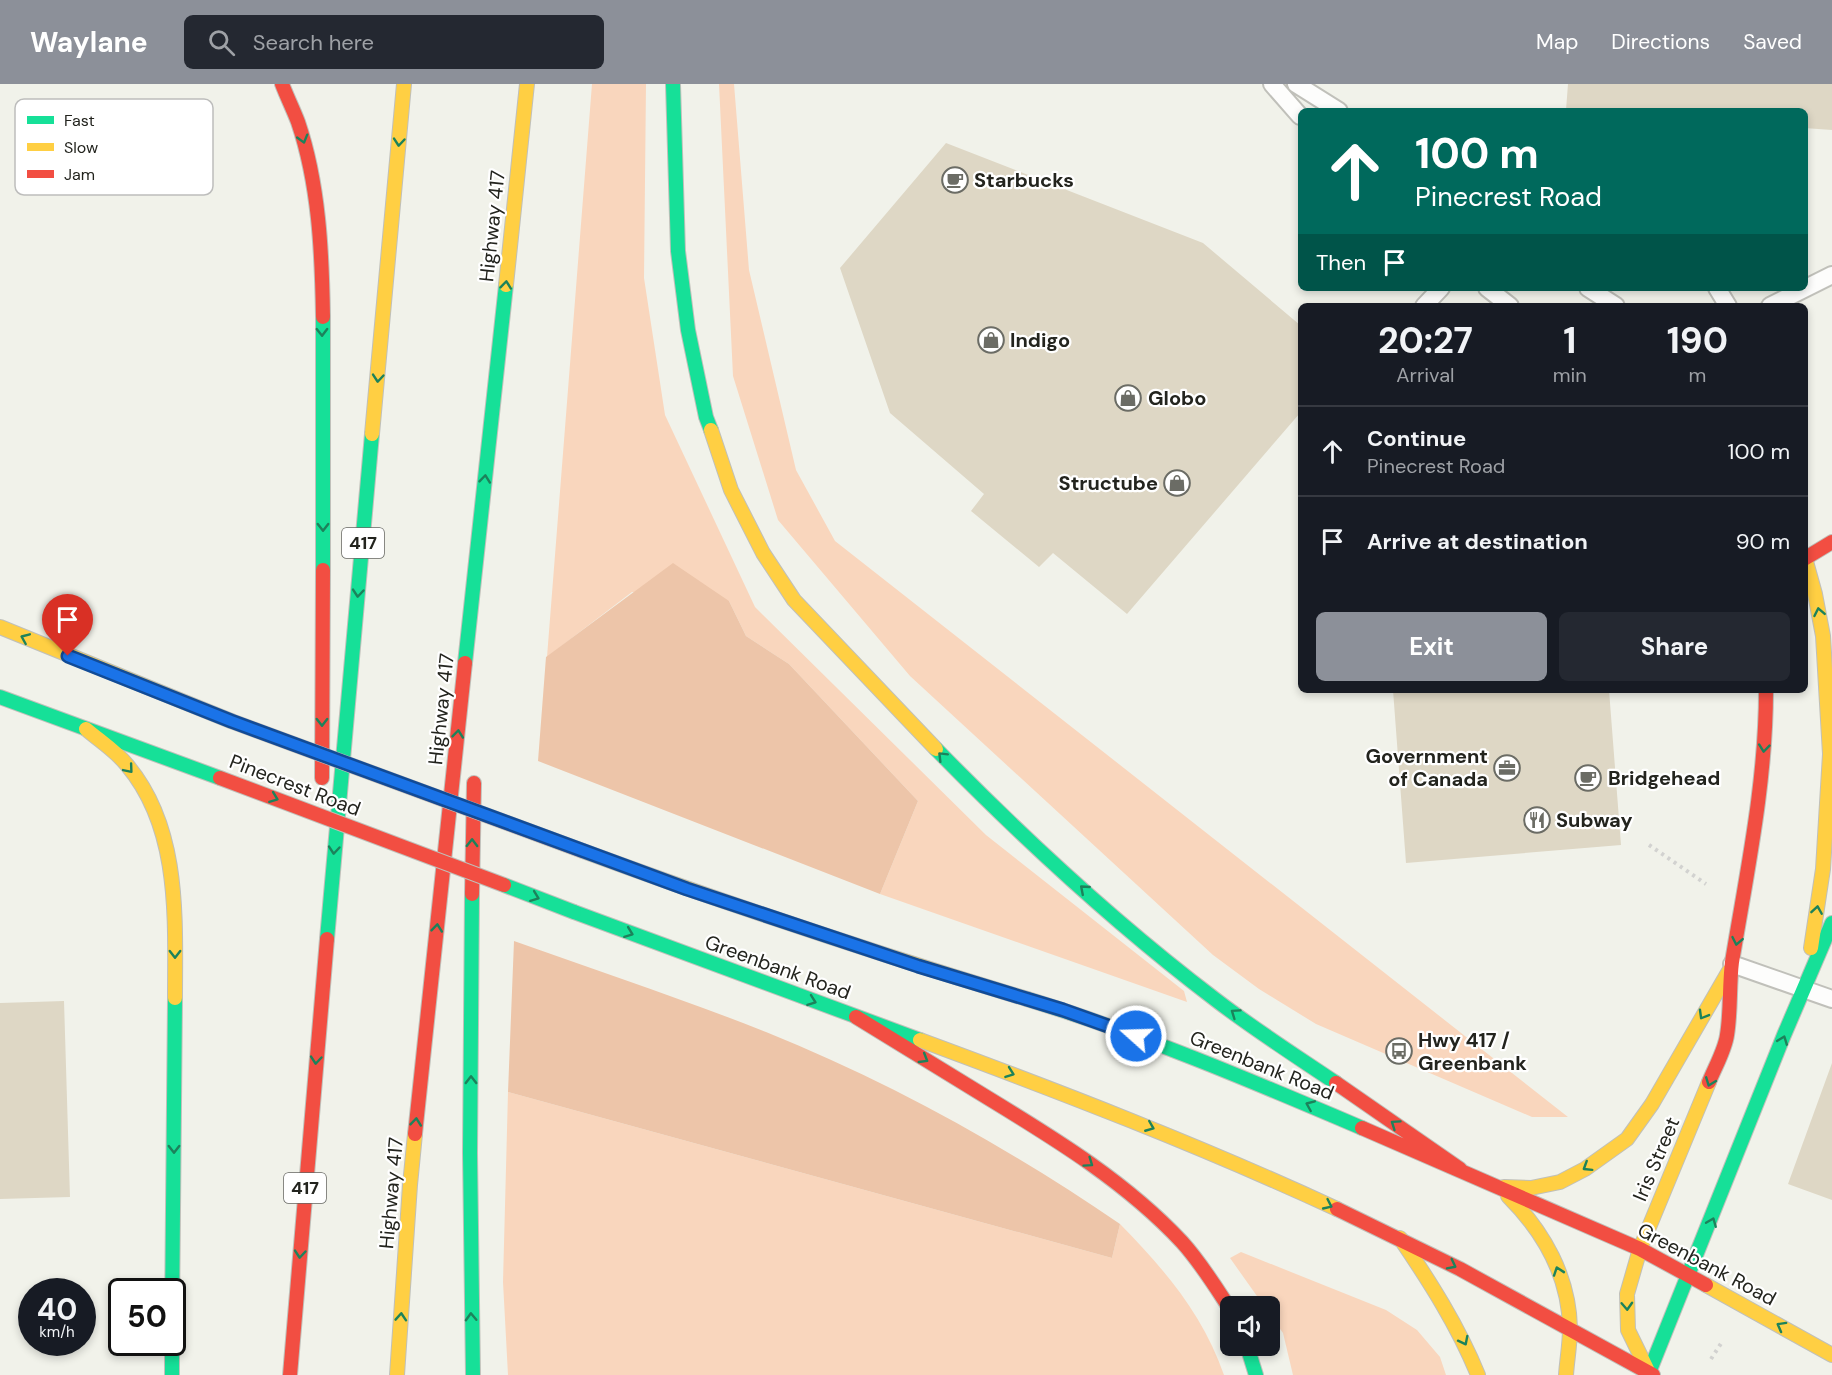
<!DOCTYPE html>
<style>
body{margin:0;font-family:"DM Sans",sans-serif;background:#242831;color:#f1f3f6;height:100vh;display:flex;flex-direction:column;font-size:22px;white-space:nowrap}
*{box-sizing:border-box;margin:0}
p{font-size:20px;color:#9ea1a6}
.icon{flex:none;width:33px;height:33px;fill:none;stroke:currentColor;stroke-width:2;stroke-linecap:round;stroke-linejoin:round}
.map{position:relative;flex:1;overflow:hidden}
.sheet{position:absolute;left:1298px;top:219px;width:510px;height:390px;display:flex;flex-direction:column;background:#171b24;border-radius:9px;box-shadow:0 3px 9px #0003}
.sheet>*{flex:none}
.top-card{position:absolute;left:1298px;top:24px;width:510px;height:183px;border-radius:9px;box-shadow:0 3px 9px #0003;background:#00695c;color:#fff;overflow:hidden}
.controls{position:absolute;left:1220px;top:1212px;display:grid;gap:12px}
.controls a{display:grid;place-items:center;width:60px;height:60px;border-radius:9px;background:#171b24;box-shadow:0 3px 9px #0003;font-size:30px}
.speed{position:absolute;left:18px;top:1194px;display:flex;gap:12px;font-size:30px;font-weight:700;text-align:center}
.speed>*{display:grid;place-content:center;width:78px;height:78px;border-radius:50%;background:#171b24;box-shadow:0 3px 9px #0003;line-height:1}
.speed small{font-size:15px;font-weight:400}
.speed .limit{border:3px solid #111;border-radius:9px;background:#fff;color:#111}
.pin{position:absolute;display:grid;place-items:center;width:51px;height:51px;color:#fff;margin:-62px -26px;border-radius:50% 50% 50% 0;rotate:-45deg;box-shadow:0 0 6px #0007}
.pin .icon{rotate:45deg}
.me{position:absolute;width:66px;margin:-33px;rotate:290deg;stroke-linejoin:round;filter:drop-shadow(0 0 4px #0008)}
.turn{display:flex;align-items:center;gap:21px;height:126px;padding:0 18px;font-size:27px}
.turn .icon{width:78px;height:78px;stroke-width:2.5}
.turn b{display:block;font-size:42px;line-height:51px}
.then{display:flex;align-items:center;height:57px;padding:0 18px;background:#0003;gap:12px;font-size:22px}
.eta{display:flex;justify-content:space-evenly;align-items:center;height:102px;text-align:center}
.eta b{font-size:36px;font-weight:700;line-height:42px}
.action{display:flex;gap:12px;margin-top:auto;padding:12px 18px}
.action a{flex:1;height:69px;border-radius:9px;background:#8c9099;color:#fff;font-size:24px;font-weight:700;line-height:69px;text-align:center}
.action a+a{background:#242831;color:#f1f3f6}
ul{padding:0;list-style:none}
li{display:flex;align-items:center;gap:18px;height:90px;padding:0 18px;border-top:2px solid #363941}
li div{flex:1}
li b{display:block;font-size:22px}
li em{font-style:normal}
header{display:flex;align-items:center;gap:36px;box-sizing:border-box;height:84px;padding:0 30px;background:#8c9099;color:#fff}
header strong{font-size:28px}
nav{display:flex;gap:33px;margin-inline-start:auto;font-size:21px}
.search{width:420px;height:54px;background:#242831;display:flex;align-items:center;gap:15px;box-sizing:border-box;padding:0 21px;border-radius:9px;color:#9ea1a6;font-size:22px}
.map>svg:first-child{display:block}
.green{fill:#f9d6bd}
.forest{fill:#edc5a9}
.building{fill:#ded7c5}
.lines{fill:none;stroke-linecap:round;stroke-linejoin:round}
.lane-casing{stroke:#c0c0ba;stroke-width:20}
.fast-casing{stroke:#c0c0ba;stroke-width:16}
.slow-casing{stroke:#c0c0ba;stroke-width:16}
.jam-casing{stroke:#c0c0ba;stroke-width:16}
.path{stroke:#d2d2d0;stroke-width:4;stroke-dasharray:3 4.5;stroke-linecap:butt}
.lane{stroke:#fdfdfc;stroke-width:16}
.fast{stroke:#16e098;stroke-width:14}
.slow{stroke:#ffcf43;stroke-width:14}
.jam{stroke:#f24e42;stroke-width:14}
.fast-bridge-casing{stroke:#c0c0ba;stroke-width:16;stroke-linecap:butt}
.jam-bridge-casing{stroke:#c0c0ba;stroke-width:16;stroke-linecap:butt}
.fast-bridge{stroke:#16e098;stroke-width:14}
.jam-bridge{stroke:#f24e42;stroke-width:14}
.oneway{stroke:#1c825b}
.route-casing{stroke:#114b97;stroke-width:15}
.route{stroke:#1a73e8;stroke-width:10}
.labels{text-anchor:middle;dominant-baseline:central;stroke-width:4.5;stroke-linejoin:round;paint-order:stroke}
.shield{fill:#fff;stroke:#656662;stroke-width:1.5}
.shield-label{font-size:18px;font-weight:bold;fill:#23241e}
.poi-label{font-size:20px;font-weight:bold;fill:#23241e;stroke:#fff;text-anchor:start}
.street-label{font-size:20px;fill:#23241e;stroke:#fff}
.key{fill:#fff;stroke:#bdbdbc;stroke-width:1.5}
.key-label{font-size:16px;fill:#23241e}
</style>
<header>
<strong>Waylane</strong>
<div class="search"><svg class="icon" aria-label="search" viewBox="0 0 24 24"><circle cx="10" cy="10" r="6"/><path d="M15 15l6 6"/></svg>Search here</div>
<nav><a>Map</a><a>Directions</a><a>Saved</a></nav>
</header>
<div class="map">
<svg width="1832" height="1291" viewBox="0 0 1832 1291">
<rect width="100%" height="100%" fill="#f1f2ea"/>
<path class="green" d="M592 0H646L644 194 665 331 755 523 986 751 1184 907 1187 918 880 810 918 717 789 580 746 552 729 517 632 508 547 573Z
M719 0H734L749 186 796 386 835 457 1568 1033H1532L1316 940 1259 905 1213 871 910 592 778 436 733 292Z
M508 1008 1112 1174 1120 1140C1164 1185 1203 1230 1224 1291H508L503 1198Z
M1241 1168 1386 1226 1417 1246 1440 1273 1446 1291H1293L1283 1249 1269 1230V1222H1264L1230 1174Z"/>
<path class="forest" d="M673 479 729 517 746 552 789 580 918 717 880 810 538 677 546 573Z
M514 857C598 887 683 915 766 948 890 998 1009 1064 1120 1140L1112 1174 508 1008Z"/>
<path class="building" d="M1568 0H1832V46L1804 44V27L1566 26Z
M946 59 1203 159 1300 241V329L1127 530 1053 469 1039 483 971 427 984 410 890 329 840 184Z
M1393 606H1609L1621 761 1406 779Z
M64 917 70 1113 0 1115V919Z
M1832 979V1116L1788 1100Z"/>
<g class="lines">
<g class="lane-casing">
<path id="lane" d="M1272 0 1300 32
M1296 0 1339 27
M1487 204 1510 222
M1588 204 1616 222
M1717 204 1728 222
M1424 222 1441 204
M1770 222 1832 191
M1732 880 1832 915"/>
</g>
<g class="fast-casing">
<path id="fast" d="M673 0 678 167 688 246 706 333 711 346
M323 486V233
M465 579 506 201
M0 613 220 694
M936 665C1023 754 1117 841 1216 916 1255 946 1296 972 1336 999
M472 810 470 1069 473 1291
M574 828 920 956
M327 855 372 350
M1027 915C1141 950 1252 997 1362 1044
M172 1231 175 914
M172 1258V1291
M1247 1262 1256 1291
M1648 1291 1784 951 1832 839"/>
</g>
<g class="slow-casing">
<path id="slow" d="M506 201 527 0
M711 346 731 406 763 469 794 516 936 665
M372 350 404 0
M1805 474 1815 510 1823 552 1830 670 1823 785 1811 864
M0 543 231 637
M86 645C100 657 116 667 127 681 181 745 175 836 175 914
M583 767C730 821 878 870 1027 915
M920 956C1061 1008 1201 1062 1337 1125
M1504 1103 1531 1104 1560 1098 1585 1085 1627 1055 1652 1020 1729 887
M1508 1112C1544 1148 1569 1193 1570 1244 1570 1260 1567 1276 1566 1291
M1400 1154C1430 1198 1458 1242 1478 1291
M1706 1201 1832 1271
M1649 1289 1628 1246 1627 1210 1640 1165 1709 998
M397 1291 410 1101 415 1050"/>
</g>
<g class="jam-casing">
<path id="jam" d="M282 0C287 13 293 25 298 38 319 100 322 168 323 233
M1804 475 1832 458
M322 694 323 486
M472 810 474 699
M856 933C900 960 944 987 988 1014 1057 1056 1127 1099 1182 1158 1201 1179 1215 1202 1230 1225
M1709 998C1715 983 1725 966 1727 951 1731 927 1729 902 1732 878 1747 787 1766 699 1766 606
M1336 999 1460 1085
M1362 1044 1640 1165 1706 1201
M415 1050 465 579
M1337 1125 1460 1185 1653 1291
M290 1291 327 855"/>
</g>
<path class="path" d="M1649 761 1706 800
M1711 1275 1722 1258"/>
<use href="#lane" class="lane"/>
<use href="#fast" class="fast"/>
<use href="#slow" class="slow"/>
<use href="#jam" class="jam"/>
<g class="fast-bridge-casing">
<path id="fast-bridge" d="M504 801 574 828"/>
</g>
<g class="jam-bridge-casing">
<path id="jam-bridge" d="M231 637 583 767
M220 694 504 801"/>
</g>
<use href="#fast-bridge" class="fast-bridge"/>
<use href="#jam-bridge" class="jam-bridge"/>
</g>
<defs><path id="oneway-chevron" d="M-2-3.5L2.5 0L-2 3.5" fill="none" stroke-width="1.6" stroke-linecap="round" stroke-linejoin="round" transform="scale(1.5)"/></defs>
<g class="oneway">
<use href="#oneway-chevron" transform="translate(303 55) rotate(74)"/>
<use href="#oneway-chevron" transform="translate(399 58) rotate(95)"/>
<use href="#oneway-chevron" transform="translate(506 201) rotate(-84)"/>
<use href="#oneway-chevron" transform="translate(322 248) rotate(89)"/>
<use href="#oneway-chevron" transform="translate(378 294) rotate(95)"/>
<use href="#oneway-chevron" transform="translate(485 395) rotate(-84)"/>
<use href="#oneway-chevron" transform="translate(323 443) rotate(90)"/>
<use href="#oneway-chevron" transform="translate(358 509) rotate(95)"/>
<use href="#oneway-chevron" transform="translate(1819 528) rotate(-101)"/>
<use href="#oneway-chevron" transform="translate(25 554) rotate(-157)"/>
<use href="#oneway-chevron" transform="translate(322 638) rotate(90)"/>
<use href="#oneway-chevron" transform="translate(458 650) rotate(-84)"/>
<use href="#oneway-chevron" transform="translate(1764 664) rotate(96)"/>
<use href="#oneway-chevron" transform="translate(942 672) rotate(-135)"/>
<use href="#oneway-chevron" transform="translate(129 685) rotate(50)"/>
<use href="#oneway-chevron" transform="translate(274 714) rotate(21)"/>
<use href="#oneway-chevron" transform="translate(472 759) rotate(-89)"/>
<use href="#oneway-chevron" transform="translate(334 766) rotate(95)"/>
<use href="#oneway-chevron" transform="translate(1084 805) rotate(-139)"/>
<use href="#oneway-chevron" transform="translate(535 813) rotate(21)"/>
<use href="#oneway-chevron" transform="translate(1817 826) rotate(-81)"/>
<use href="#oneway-chevron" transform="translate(437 844) rotate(-84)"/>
<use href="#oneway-chevron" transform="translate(629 849) rotate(21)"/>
<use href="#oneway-chevron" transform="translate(1737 857) rotate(101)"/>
<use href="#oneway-chevron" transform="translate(175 870) rotate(90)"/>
<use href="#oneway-chevron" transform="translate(812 917) rotate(20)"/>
<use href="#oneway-chevron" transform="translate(1235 929) rotate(-145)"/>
<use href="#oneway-chevron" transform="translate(1703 931) rotate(120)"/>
<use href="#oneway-chevron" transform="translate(1783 956) rotate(-69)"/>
<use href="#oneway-chevron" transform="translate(924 975) rotate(31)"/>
<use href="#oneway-chevron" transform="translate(316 976) rotate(95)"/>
<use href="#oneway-chevron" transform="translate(1010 989) rotate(20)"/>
<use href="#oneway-chevron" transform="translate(471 996) rotate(-90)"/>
<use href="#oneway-chevron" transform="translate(1710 998) rotate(111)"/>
<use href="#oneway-chevron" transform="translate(1310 1021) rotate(-157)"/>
<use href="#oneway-chevron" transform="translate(416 1038) rotate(-84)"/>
<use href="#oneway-chevron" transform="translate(1395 1040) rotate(-145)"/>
<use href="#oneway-chevron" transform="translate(1150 1043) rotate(22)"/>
<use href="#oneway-chevron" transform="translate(174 1065) rotate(90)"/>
<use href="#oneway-chevron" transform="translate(1089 1079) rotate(35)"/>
<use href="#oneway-chevron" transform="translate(1587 1083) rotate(148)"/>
<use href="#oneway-chevron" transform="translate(1328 1121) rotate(25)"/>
<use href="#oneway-chevron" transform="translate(1712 1138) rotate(-68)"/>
<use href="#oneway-chevron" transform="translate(300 1170) rotate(95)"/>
<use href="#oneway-chevron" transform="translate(1452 1181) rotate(27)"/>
<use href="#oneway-chevron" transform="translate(1558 1187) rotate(-109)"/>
<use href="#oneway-chevron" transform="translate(1627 1222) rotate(87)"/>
<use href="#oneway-chevron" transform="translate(401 1233) rotate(-86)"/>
<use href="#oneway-chevron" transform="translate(471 1233) rotate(-92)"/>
<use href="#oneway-chevron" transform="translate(1781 1242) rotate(-151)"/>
<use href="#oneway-chevron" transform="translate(1464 1257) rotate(63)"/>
</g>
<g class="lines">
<g class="route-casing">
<path id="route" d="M68 572 231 637 687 805 918 882 1063 926 1136 952"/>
</g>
<use href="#route" class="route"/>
</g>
<defs>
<g id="cafe-ring" transform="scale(1.35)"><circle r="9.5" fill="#fff" stroke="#6b6c65" stroke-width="1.5"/><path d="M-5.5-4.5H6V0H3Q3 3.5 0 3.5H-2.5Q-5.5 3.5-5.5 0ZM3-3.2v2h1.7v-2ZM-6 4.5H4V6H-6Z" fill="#6b6c65"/></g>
<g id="shop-ring" transform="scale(1.35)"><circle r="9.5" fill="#fff" stroke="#6b6c65" stroke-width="1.5"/><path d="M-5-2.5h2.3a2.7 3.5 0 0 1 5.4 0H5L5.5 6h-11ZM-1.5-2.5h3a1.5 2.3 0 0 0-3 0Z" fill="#6b6c65"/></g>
<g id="office-ring" transform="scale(1.35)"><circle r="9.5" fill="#fff" stroke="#6b6c65" stroke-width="1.5"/><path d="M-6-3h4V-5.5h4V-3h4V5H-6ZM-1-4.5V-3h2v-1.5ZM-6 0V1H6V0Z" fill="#6b6c65"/></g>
<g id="restaurant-ring" transform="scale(1.35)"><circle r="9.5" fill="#fff" stroke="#6b6c65" stroke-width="1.5"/><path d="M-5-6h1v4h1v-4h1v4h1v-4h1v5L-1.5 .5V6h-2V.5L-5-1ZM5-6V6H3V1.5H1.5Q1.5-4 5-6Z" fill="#6b6c65"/></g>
<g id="bus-ring" transform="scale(1.35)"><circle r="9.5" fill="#fff" stroke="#6b6c65" stroke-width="1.5"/><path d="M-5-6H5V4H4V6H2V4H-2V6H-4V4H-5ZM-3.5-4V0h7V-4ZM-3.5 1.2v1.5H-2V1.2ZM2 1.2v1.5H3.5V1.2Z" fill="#6b6c65"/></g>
</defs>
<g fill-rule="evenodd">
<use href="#cafe-ring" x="955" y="96"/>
<use href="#shop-ring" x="991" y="256"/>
<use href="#shop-ring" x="1128" y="314"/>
<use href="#shop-ring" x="1177" y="399"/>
<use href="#office-ring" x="1507" y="684"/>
<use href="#cafe-ring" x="1588" y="694"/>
<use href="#restaurant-ring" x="1537" y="736"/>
<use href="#bus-ring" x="1399" y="967"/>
</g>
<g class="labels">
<g class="shield">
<rect x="342" y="444" width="42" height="30" rx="4.5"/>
<rect x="284" y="1089" width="42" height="30" rx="4.5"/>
</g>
<g class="shield-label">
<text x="363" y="459">417</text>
<text x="305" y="1104">417</text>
</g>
<g class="poi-label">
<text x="974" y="96">Starbucks</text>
<text x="1010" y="256">Indigo</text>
<text x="1148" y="314">Globo</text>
<text x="1158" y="399" text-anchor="end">Structube</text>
<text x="1488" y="672" text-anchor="end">Government<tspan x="1488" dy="23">of Canada</tspan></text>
<text x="1608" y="694">Bridgehead</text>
<text x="1556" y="736">Subway</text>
<text x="1418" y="956">Hwy 417 /<tspan x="1418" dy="23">Greenbank</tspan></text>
</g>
<g class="street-label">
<text transform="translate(492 142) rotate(-84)">Highway 417</text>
<text transform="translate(441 625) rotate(-84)">Highway 417</text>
<text transform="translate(295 701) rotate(21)">Pinecrest Road</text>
<text transform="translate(778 883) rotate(20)">Greenbank Road</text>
<text transform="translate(1262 981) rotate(22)">Greenbank Road</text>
<text transform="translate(1656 1075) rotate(-67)">Iris Street</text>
<text transform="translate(391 1109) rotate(-85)">Highway 417</text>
<text transform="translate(1707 1180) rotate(28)">Greenbank Road</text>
</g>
</g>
<rect x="15" y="15" width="198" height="96" rx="9" class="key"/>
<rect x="27" y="32" width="27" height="8" fill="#16e098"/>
<rect x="27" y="59" width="27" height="8" fill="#ffcf43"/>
<rect x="27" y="86" width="27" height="8" fill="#f24e42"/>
<g class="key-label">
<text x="64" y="42">Fast</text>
<text x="64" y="69">Slow</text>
<text x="64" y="96">Jam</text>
</g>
</svg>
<div class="controls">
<a><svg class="icon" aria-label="sound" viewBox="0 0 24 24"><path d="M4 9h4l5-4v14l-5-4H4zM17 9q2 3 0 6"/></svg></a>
</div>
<div class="speed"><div>40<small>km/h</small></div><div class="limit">50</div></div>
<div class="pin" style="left:68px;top:572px;background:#d93025"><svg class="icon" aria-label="arrive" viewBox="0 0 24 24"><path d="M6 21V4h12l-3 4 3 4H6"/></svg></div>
<svg class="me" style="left:1136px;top:952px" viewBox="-20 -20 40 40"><circle r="17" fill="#1a73e8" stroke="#fff" stroke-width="3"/><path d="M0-11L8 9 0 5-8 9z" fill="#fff"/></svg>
<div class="top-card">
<div class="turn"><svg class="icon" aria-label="ahead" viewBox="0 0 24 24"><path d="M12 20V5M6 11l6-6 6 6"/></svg><div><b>100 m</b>Pinecrest Road</div></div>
<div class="then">Then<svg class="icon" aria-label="arrive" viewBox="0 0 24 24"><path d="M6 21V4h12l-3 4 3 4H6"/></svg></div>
</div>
<section class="sheet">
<div class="eta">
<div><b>20:27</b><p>Arrival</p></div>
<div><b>1</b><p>min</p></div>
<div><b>190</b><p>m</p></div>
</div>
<ul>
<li><svg class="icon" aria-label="ahead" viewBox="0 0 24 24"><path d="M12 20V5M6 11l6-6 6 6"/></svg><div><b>Continue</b><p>Pinecrest Road</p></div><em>100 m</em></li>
<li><svg class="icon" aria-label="arrive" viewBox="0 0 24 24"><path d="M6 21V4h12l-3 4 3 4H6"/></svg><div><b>Arrive at destination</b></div><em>90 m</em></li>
</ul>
<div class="action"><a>Exit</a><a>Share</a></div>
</section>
</div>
